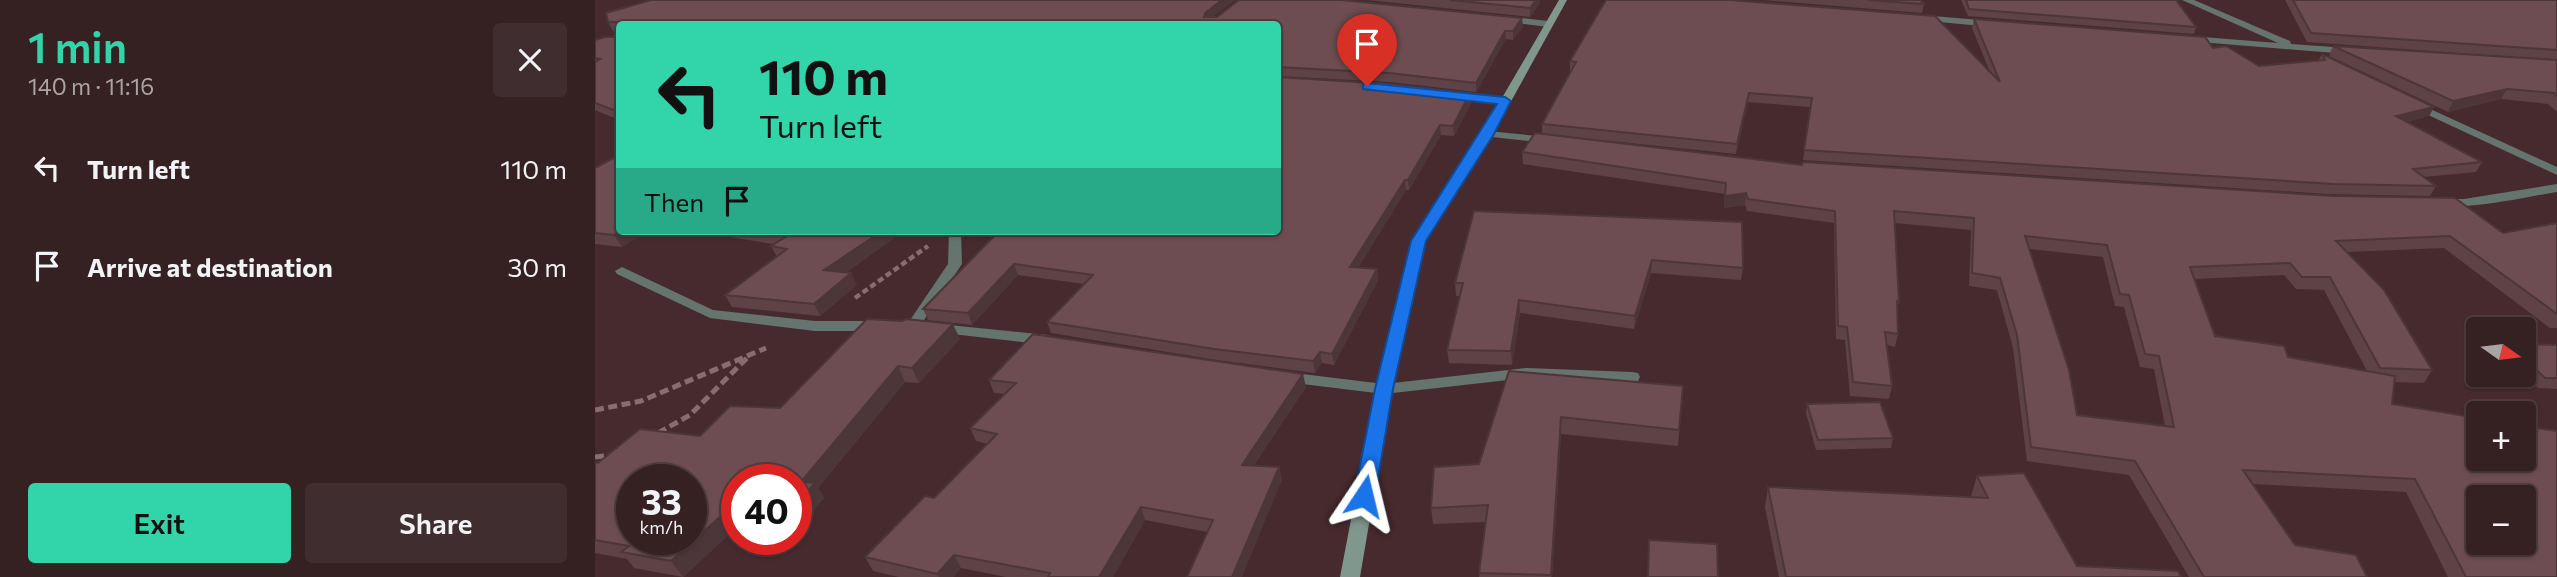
<!DOCTYPE html>
<meta charset="utf-8">
<style>
body{margin:0;font-family:Commissioner,sans-serif;background:#402d2f;color:#f1f3f6;height:100vh;display:flex;flex-direction:column;font-size:26px;white-space:nowrap}
*{box-sizing:border-box;margin:0}
p{font-size:23px;color:#aaa3a5}
.icon{flex:none;width:38px;height:38px;fill:none;stroke:currentColor;stroke-width:2;stroke-linecap:round;stroke-linejoin:round}
.map{position:relative;flex:1;overflow:hidden}
.panel{display:flex;flex-direction:column;background:#352022;width:595px}
.panel>*{flex:none}
.hud{position:absolute;left:21px;top:21px;width:665px;height:214px;border-radius:7px;box-shadow:0 2px 5px #0004,0 0 0 2px #4f3e40;background:#32d4a9;color:#111;overflow:hidden}
.needle{width:46px;rotate:104deg}
.buttons{position:absolute;left:1871px;top:317px;display:grid;gap:14px}
.buttons a{display:grid;place-items:center;width:70px;height:70px;border-radius:7px;background:#352022;box-shadow:0 2px 5px #0004,0 0 0 2px #4f3e40;font-size:35px}
.speed{position:absolute;left:21px;top:464px;display:flex;gap:14px;font-size:35px;font-weight:700;text-align:center}
.speed>*{display:grid;place-content:center;width:91px;height:91px;border-radius:50%;background:#352022;box-shadow:0 2px 5px #0004,0 0 0 2px #4f3e40;line-height:1}
.speed small{font-size:18px;font-weight:400}
.speed .limit{border:10px solid #d22;background:#fff;color:#111}
.pin{position:absolute;display:grid;place-items:center;width:60px;height:60px;color:#fff;margin:-72px -30px;border-radius:50% 50% 50% 0;rotate:-45deg;box-shadow:0 0 7px #0007}
.pin .icon{rotate:45deg}
.me{position:absolute;width:77px;margin:-38px;rotate:10deg;stroke-linejoin:round;filter:drop-shadow(0 0 5px #0008)}
.turn{display:flex;align-items:center;gap:24px;height:147px;padding:0 28px;font-size:32px}
.turn .icon{width:91px;height:91px;stroke-width:2.5}
.turn b{display:block;font-size:49px;line-height:60px}
.then{display:flex;align-items:center;height:66px;padding:0 28px;background:#0003;gap:14px;font-size:26px}
.round{display:grid;place-items:center;flex:none;width:74px;height:74px;border-radius:7px;background:#402d2f}
.headline{display:flex;align-items:center;justify-content:space-between;height:119px;padding:0 28px}
h1{font-size:42px;font-weight:600;line-height:52px;color:#32d4a9}
.primary-button{display:flex;gap:14px;margin-top:auto;padding:14px 28px}
.primary-button a{flex:1;height:80px;border-radius:7px;background:#32d4a9;color:#111;font-size:28px;font-weight:600;line-height:80px;text-align:center}
.primary-button a+a{background:#402d2f;color:#f1f3f6}
ul{padding:0;list-style:none}
li{display:flex;align-items:center;gap:21px;height:98px;padding:0 28px}
li div{flex:1}
li b{display:block;font-size:26px}
li em{font-style:normal}
main{display:flex;flex:1;min-height:0}
.map>svg:first-child{display:block}
.lines{fill:none;stroke-linecap:round;stroke-linejoin:round}
.path-far1{stroke:#866d70;stroke-width:4.5;stroke-dasharray:6 3.5;stroke-linecap:butt}
.path{stroke:#866d70;stroke-width:5;stroke-dasharray:9 4.5;stroke-linecap:butt}
.street{fill:#65746e;fill-rule:evenodd}
.secondary{fill:#80978e;fill-rule:evenodd}
.wall{fill:#5e4246;fill-rule:evenodd}
.shaded-wall{fill:#4c3639}
.building{fill:#6d4d51;stroke:#4c3639;stroke-width:2;fill-rule:evenodd}
.route{fill:#1a73e8;stroke:#114b97;stroke-width:2}
</style>
<main>
<section class="panel">
<div class="headline"><div><h1>1 min</h1><p>140 m · 11:16</p></div><a class="round"><svg class="icon" aria-label="close" viewBox="0 0 24 24"><path d="M6 6l12 12M18 6L6 18"/></svg></a></div>
<ul>
<li><svg class="icon" aria-label="left" viewBox="0 0 24 24"><path d="M17 20v-9H6M10 6l-5 5 5 5"/></svg><div><b>Turn left</b></div><em>110 m</em></li>
<li><svg class="icon" aria-label="arrive" viewBox="0 0 24 24"><path d="M6 21V4h12l-3 4 3 4H6"/></svg><div><b>Arrive at destination</b></div><em>30 m</em></li>
</ul>
<div class="primary-button"><a>Exit</a><a>Share</a></div>
</section>
<div class="map">
<svg width="1962" height="577" viewBox="0 0 1962 577">
<rect width="100%" height="100%" fill="#472a2e"/>
<g class="lines">
<path class="path-far1" d="M260 298 333 246"/>
<path class="path" d="M0 410 46 401 171 348
M63 433 95 415 152 358
M0 457 19 455"/>
<path class="street" d="M1587 0H1599L1695 41 1696 44 1753 48 1758 51 1753 54 1592 41 1590 39 1595 36 1683 43Z
M1326 15 1397 21 1402 24 1397 27 1323 20 1321 18Z
M909 16 953 21 958 24 953 27 906 21 904 19Z
M858 92 910 98 915 101 910 104 854 97 853 95Z
M1820 102 1962 167V175L1816 107V103Z
M892 131 953 137 959 140 953 143 888 136 886 134Z
M1962 184V192C1941 195 1857 214 1843 203L1849 199H1869Z
M354 231H366L367 264 323 329H313L311 326 353 264Z
M27 267 118 310 220 321H282L289 326 282 331H220L115 318 22 274 20 271Z
M344 324 453 335 460 340 453 345 339 332 337 329Z
M932 368 1037 372 1043 373 1045 377 1043 381 1037 382 932 378 789 394 691 382 685 381 683 377 685 373 691 372 789 384Z"/>
<path class="secondary" d="M964 0H972L898 134 830 241 797 389 765 577H745L781 389 816 241 886 134Z"/>
</g>
<path class="wall" d="M56 0H640L617 17 928 27 918 40 911 39 881 92 795 82 682 76V24H24V31H18L13 22Z
M772 0H945V3L935 17Z
M1168 0H1325L1329 4 1327 13Z
M1366 0H1581L1601 27 1599 34 1373 16Z
M1690 0H1962V60L1712 42Z
M1379 19 1618 48 1664 66 1723 61 1727 54 1839 107 1834 116 1811 122 1887 162 1881 172 1829 177 1841 186 1835 196 1733 194 1208 160 1215 107 1153 102 1141 154 947 134V124L976 70H975V61L1395 72 1377 28Z
M24 31V120L0 110V40L19 37Z
M1738 46 1962 60V112L1953 104 1906 99 1853 112 1734 56Z
M875 93 876 103 859 136 846 135 814 190H811L763 268 782 269 783 280 739 365 727 363 720 373 622 360 456 333 452 322 489 284 423 275 377 325 333 320 328 309 404 231H682Z
M927 152 1207 165 1908 233 1962 223V328H1955L1849 248 1752 252 1837 370 1829 383 1799 382 1797 404 1962 577H1853L1811 492 1658 484 1700 545 1772 577H1594L1534 475 1432 461 1418 348 1402 290 1374 286 1376 230 1300 223 1304 301 1302 310 1303 334 1300 347 1292 345 1297 386 1294 399 1255 396 1250 340 1241 339 1239 223 1152 211 1150 205 1129 208 1130 194 928 164ZM1434 249 1508 257 1520 306 1529 307 1545 367 1559 369 1570 426 1482 415ZM1689 275 1701 289 1729 290 1772 371 1693 357 1620 336 1599 279Z
M0 168 27 247 0 244Z
M879 211 1148 268 1146 280 1056 273 1039 329 925 313 917 365 854 363 852 350 865 296H861L860 283Z
M96 231H309L250 273 262 285 225 316 137 307 130 295 182 257 176 246 178 244Z
M307 321 365 339 324 383 310 382 223 488 229 498 201 531V480H142V530H139L88 577 39 568 32 559 0 553V462L3 463 105 436 185 408Z
M1928 344 1962 345V389L1943 388 1928 373Z
M914 371 1088 386 1083 446 966 434 957 577H884L891 522 838 524 836 508 884 464Z
M394 380 711 387 659 465 684 467 687 480 612 532 550 520 518 577H411L366 568 358 577H304L278 571 270 557 339 498 393 444 381 441 375 428 410 394 399 393Z
M1212 404 1298 438 1296 448 1221 450 1211 413Z
M1382 476 1482 566 1586 577H1184L1170 507 1173 487 1377 497 1376 496Z"/>
<path class="shaded-wall" d="M627 0H640L611 22 609 17 610 13Z
M941 0H945V3L935 17V8Z
M927 18 928 27 918 40V31Z
M910 31 911 39 881 92V83Z
M1912 89 1906 99 1853 112 1858 101Z
M875 93 876 103 859 136 858 126Z
M1154 93 1153 102 1141 154 1142 144Z
M1839 107 1834 116 1796 125 1801 116Z
M845 125 846 135 814 190 813 180Z
M810 180 811 190 757 278 755 267Z
M1151 193 1150 205 1129 208 1130 196Z
M27 231H54L27 247 19 235Z
M287 231H309L235 283 229 270Z
M1057 260 1056 273 1039 329 1040 316Z
M419 264 423 275 377 325 373 313Z
M782 269 783 280 739 365 737 354Z
M256 273 262 285 225 316 219 304Z
M924 300 925 313 917 365 916 351Z
M358 324 365 339 324 383 317 368Z
M725 352 727 363 720 373 718 361Z
M303 366 310 382 223 488 229 498 201 531V504L206 482Z
M708 374 711 387 650 478 647 465Z
M966 417V434L957 577H956Z
M684 467 687 480 647 577H637Z
M546 507 550 520 518 577H504Z
M128 514 139 530 88 577 76 561Z
M359 555 366 568 358 577H344L342 574Z"/>
<path class="building" d="M56 0H627L610 13 609 17H622L644 0H746L927 18 918 31H910L881 83 794 73 682 67V24H42L49 22H13L11 13Z
M855 0H941L935 8Z
M1011 0H1135L1340 16 1405 82 1379 19 1610 37 1618 48 1631 46 1664 66 1730 60 1727 54 1839 107 1801 116 1887 162 1818 169 1841 186 1738 184 1209 150 1217 98 1154 93 1142 144 947 124 981 62 975 61Z
M1273 0H1325L1329 4Z
M1371 0H1581L1601 27 1374 9Z
M1698 0H1962V50L1716 33Z
M24 31V112L0 103V62L5 59 0 58V40L10 37H19L22 32Z
M1738 46 1962 60V96L1959 93 1912 89 1858 101Z
M682 77 794 84 875 93 858 126 845 125 813 180H810L755 267 782 269 737 354 725 352 718 361 619 349 452 322 498 275 419 264 373 313 328 309 404 231H682Z
M940 133 1207 165 1208 162 1738 196 1860 198 1908 233 1962 223V314L1855 236 1741 241 1789 290 1837 370 1785 368 1735 277H1707L1695 263 1595 267 1620 336 1689 346 1693 357 1800 376 1797 404 1883 418V458H1928V426L1962 431V577H1871L1820 479 1648 470 1700 545 1761 555 1772 577H1609L1540 461 1436 447 1422 335 1405 278 1377 273 1379 218 1299 211 1304 301H1302L1303 334 1290 332 1297 386 1258 382 1252 327 1243 326 1240 211 1153 199 1151 193 1130 196 1131 183 927 152ZM1430 236 1512 245 1525 294 1534 295 1550 354 1564 356 1579 427 1482 415 1474 370ZM1883 497H1928V542H1883Z
M24 155V231H27L19 235 0 233V168Z
M879 211 1147 222 1148 268 1057 260 1040 316 924 300 916 351 852 350 868 283H860Z
M162 231H287L229 270 256 273 219 304 130 295 192 249 176 246 192 236Z
M272 319 307 321 311 319 358 324 317 368 303 366 206 482 220 483 201 504V480H142V515L128 514 76 561 26 552 34 546 0 540V462L3 463 45 429 105 436 135 406 185 408ZM37 480H96V539H37Z
M438 334 708 374 647 465 684 467 637 577H592L618 520 546 507 504 577H453L455 573 359 555 342 574 270 557 330 496 339 498 402 434 375 428 421 383 394 380Z
M1928 344 1962 345V378H1950L1928 357Z
M914 371 1088 386 1084 430 966 417 956 575 884 573 893 505 836 508 839 467 884 464Z
M1285 402 1298 438 1223 440 1212 404Z
M1429 473 1482 566 1583 571 1586 577H1191L1173 487 1393 498 1382 476Z
M1054 540 1122 544 1123 577H1053Z"/>
<path class="route" d="M772 83 910 97 916 101 899 134 831 241 798 389 780 496 777 502 769 504 762 502 759 496 780 389 816 241 902 104 768 89V84Z"/>
</svg>
<div class="buttons">
<a><svg class="needle" viewBox="-14 -14 28 28"><path d="M0-13l5 13h-10z" fill="#e53935"/><path d="M0 13l5-13h-10z" fill="#aaa3a5"/></svg></a>
<a>+</a>
<a>−</a>
</div>
<div class="speed"><div>33<small>km/h</small></div><div class="limit">40</div></div>
<div class="pin" style="left:772px;top:86px;background:#d93025"><svg class="icon" aria-label="arrive" viewBox="0 0 24 24"><path d="M6 21V4h12l-3 4 3 4H6"/></svg></div>
<svg class="me" style="left:769px;top:496px" viewBox="-20 -20 40 40"><path d="M0-17L14 15 0 8-14 15z" fill="#1a73e8" stroke="#fff" stroke-width="4"/></svg>
<div class="hud">
<div class="turn"><svg class="icon" aria-label="left" viewBox="0 0 24 24"><path d="M17 20v-9H6M10 6l-5 5 5 5"/></svg><div><b>110 m</b>Turn left</div></div>
<div class="then">Then<svg class="icon" aria-label="arrive" viewBox="0 0 24 24"><path d="M6 21V4h12l-3 4 3 4H6"/></svg></div>
</div>
</div>
</main>
